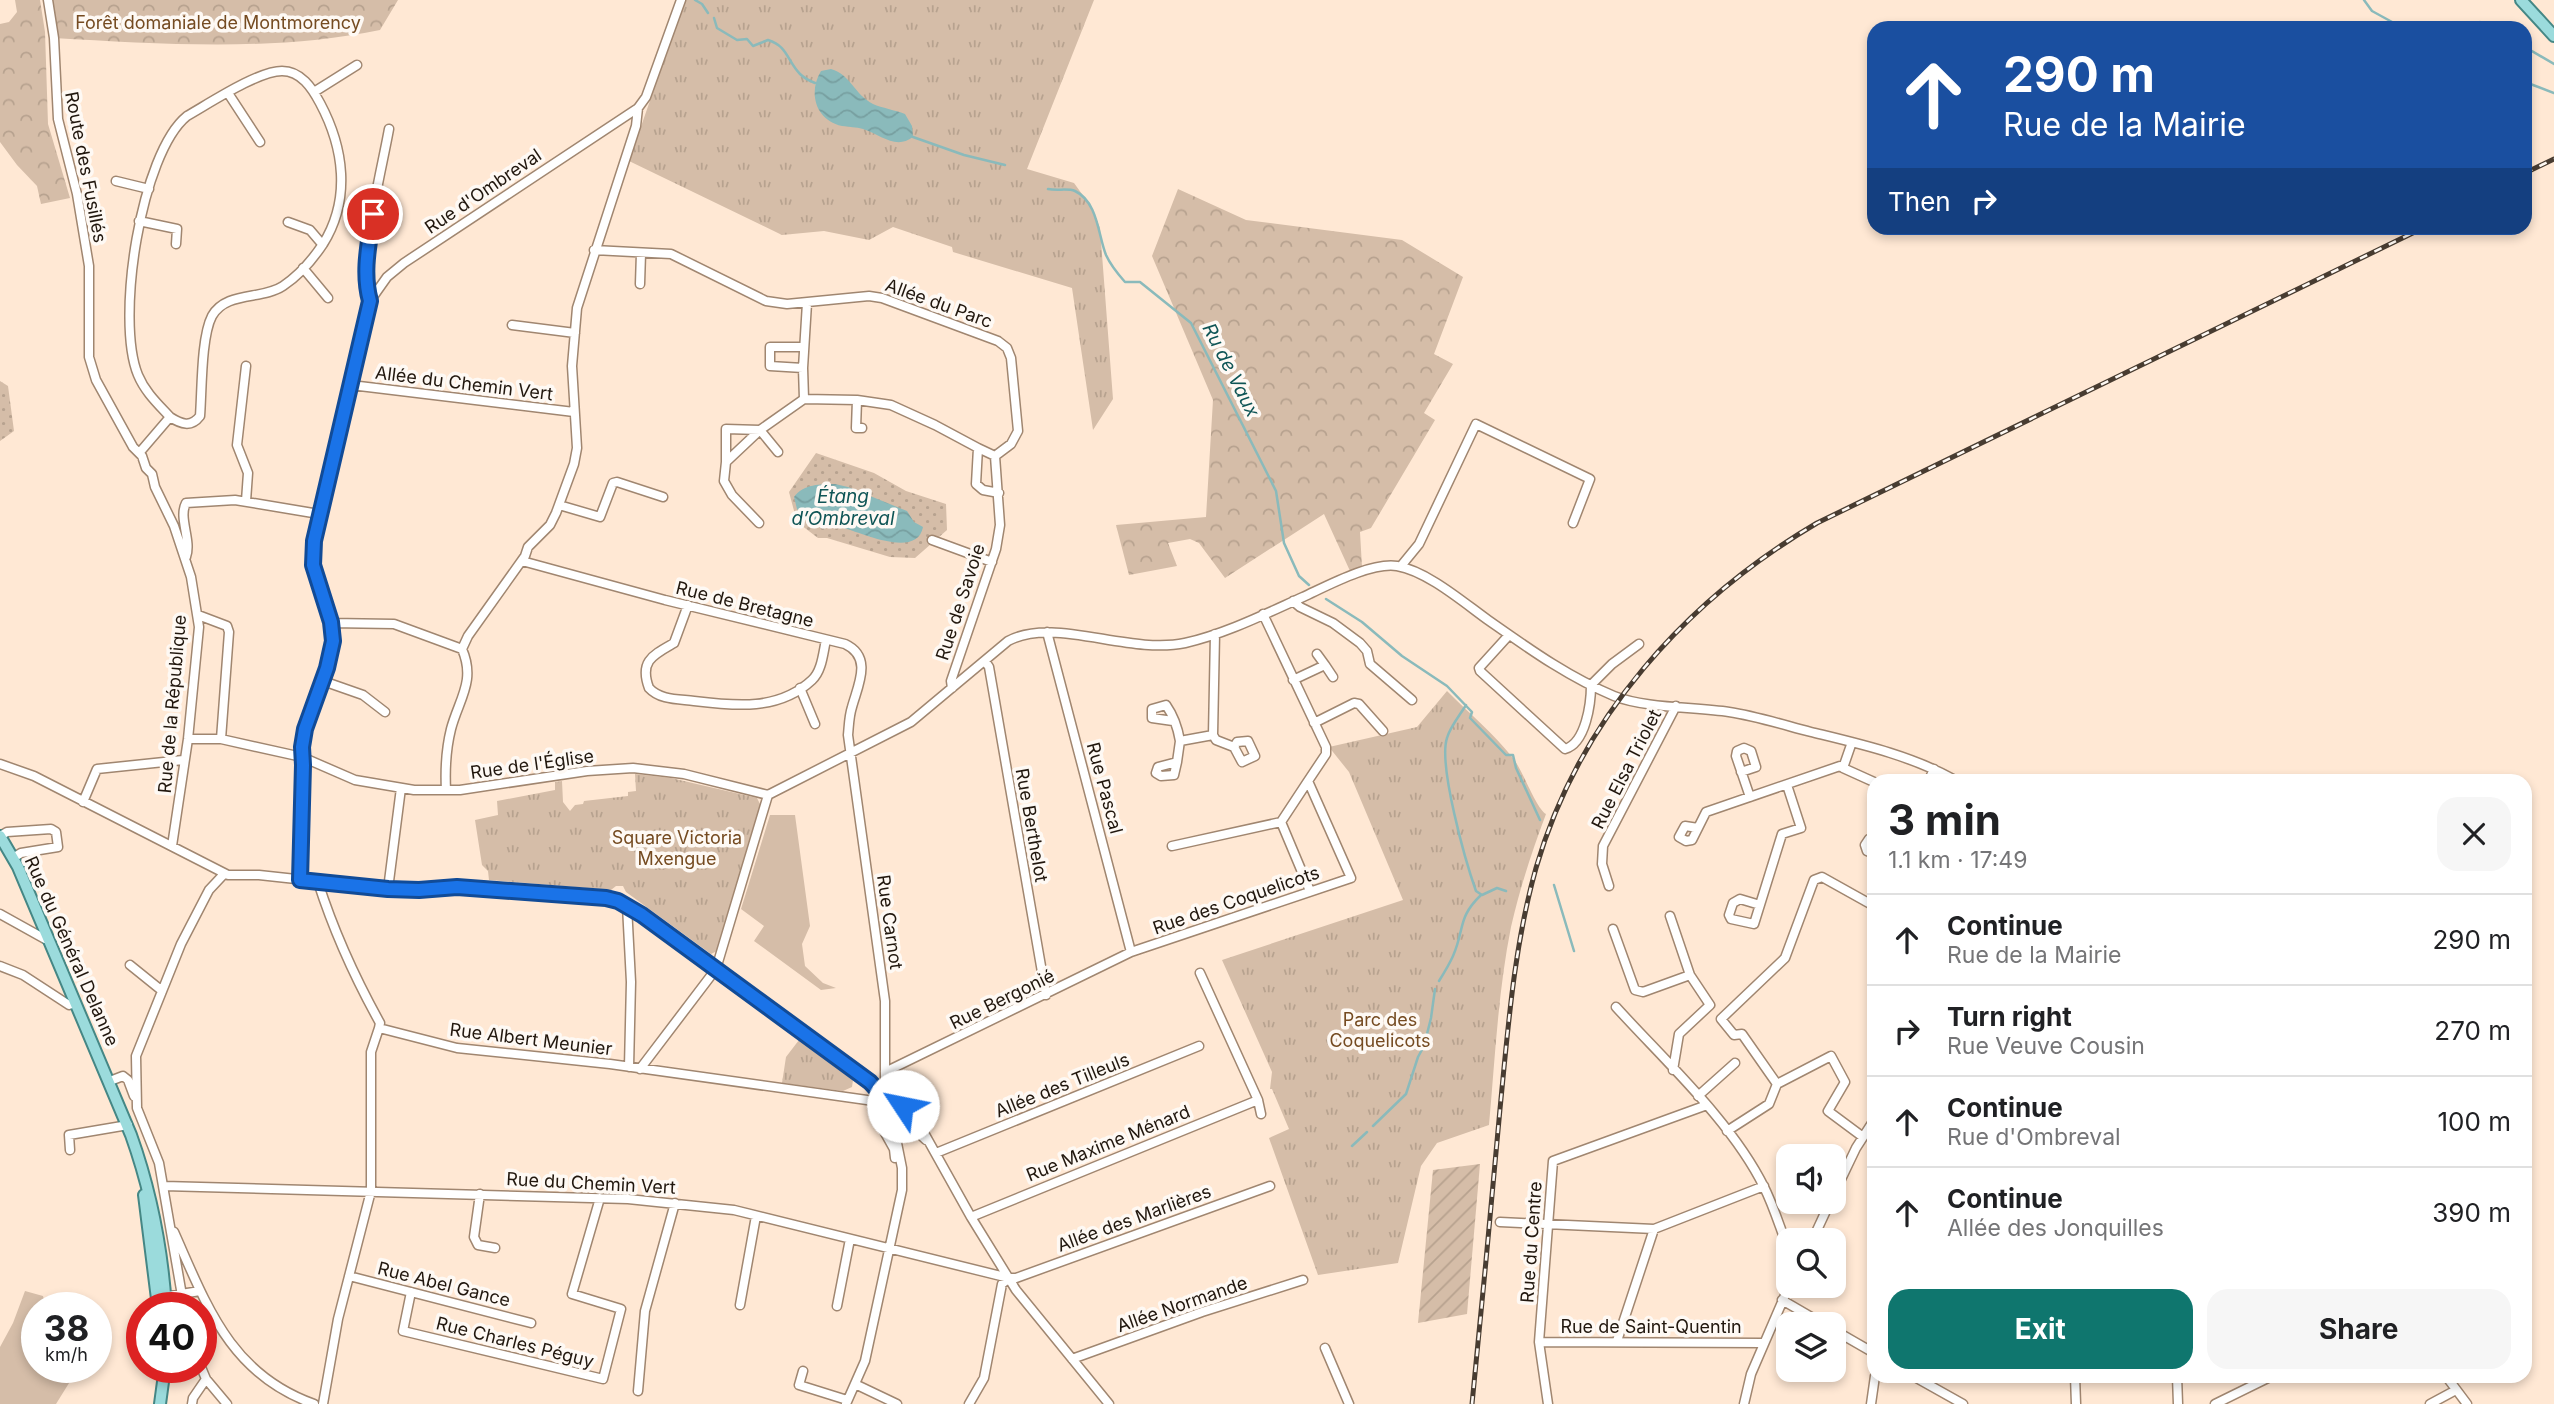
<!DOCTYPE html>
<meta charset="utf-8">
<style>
body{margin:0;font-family:Inter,sans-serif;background:#f6f6f6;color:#202124;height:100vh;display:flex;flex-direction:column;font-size:26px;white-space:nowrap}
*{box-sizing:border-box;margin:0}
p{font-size:23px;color:#757577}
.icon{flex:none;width:38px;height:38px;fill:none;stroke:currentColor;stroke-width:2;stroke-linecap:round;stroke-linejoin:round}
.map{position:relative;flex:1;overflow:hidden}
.details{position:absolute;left:1867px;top:774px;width:665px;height:609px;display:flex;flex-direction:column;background:#fff;border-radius:21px;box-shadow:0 4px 10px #0003}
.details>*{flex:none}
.guide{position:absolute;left:1867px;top:21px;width:665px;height:214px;border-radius:21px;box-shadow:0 4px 10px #0003;background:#1a4fa0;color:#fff;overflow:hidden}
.tools{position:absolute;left:1776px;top:1144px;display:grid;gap:14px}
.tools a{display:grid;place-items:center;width:70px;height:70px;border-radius:14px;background:#fff;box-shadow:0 4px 10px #0003;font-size:35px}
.speed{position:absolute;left:21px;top:1292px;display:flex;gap:14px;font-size:35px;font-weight:700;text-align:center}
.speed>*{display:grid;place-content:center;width:91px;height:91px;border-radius:50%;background:#fff;box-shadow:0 4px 10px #0003;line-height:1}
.speed small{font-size:18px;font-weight:400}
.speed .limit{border:10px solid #d22;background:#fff;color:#111}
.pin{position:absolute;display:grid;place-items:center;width:60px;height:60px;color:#fff;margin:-30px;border:4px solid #fff;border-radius:50%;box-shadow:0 2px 7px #0007}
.me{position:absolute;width:77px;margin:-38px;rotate:304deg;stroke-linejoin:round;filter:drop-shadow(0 0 5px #0008)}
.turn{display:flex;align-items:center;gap:24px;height:147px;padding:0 21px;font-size:32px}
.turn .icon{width:91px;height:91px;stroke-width:2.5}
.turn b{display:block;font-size:49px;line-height:60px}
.then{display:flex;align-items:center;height:66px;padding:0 21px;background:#0003;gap:14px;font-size:26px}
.round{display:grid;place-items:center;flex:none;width:74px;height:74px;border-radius:21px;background:#f6f6f6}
.summary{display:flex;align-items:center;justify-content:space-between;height:119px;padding:0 21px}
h1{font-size:42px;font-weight:700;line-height:52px}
.primary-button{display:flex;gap:14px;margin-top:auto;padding:14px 21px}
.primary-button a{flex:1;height:80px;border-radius:21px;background:#0f766e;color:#fff;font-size:28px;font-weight:700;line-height:80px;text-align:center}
.primary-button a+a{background:#f6f6f6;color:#202124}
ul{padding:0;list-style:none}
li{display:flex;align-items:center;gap:21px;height:91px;padding:0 21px;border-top:2px solid #e0e0e0}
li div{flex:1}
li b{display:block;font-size:26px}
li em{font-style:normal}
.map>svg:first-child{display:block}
.grass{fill:url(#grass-dots)}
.forest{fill:url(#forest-crowns)}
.park{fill:url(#park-tufts)}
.garden{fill:url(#garden-furrows)}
.pitch{fill:#d5bda8}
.water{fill:url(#water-waves)}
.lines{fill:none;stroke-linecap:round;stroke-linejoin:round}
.stream{stroke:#8ababb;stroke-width:2.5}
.minor-casing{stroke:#a08670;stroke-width:11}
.major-casing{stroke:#458785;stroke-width:14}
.minor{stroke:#fff;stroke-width:8}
.major{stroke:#9bdbdc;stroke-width:10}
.rail-casing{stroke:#483c31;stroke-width:5}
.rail{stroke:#fef9f4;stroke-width:2.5;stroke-dasharray:8;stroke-linecap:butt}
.route-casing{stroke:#114b97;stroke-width:18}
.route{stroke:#1a73e8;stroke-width:12}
.labels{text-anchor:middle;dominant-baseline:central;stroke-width:7;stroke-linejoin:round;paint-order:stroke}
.park-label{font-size:18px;fill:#754b21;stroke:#fef9f4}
.street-label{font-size:18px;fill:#21170e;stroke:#fef9f4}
.water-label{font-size:19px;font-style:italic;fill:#0f5556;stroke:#fef9f4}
</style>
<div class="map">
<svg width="2554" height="1404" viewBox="0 0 2554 1404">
<defs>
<pattern id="grass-dots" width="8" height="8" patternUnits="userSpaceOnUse" patternTransform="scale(1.75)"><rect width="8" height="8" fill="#d5bda8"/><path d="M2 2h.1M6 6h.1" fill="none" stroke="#b7a28f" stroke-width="1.8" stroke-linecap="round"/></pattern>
<pattern id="forest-crowns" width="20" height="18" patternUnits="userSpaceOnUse" patternTransform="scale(1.75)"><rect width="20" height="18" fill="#d5bda8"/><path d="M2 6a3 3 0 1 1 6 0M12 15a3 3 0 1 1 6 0" fill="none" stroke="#b7a28f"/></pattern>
<pattern id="park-tufts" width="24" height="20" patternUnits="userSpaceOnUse" patternTransform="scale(1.75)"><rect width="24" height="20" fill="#d5bda8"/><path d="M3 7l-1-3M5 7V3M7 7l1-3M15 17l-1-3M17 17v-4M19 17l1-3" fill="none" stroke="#b7a28f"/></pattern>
<pattern id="garden-furrows" width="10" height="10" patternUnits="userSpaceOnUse" patternTransform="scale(1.75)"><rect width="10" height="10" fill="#d5bda8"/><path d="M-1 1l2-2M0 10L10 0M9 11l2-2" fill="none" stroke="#b7a28f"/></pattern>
<pattern id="water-waves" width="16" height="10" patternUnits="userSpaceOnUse" patternTransform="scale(1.75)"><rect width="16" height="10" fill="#8ababb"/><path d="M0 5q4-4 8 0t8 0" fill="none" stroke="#779fa0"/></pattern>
</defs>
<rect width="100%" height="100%" fill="#ffe8d4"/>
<path class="grass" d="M0 381 8 386 14 431 0 441Z
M816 453 874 473 906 491 946 504 947 530 915 558 890 557 827 538H818L797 522 789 492Z"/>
<path class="forest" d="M15 0H40L45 32 48 124 70 198 41 204 37 186 17 165 0 142V24L9 22 17 12Z
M48 0H398L380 30C273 52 162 44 54 38Z
M1178 189 1246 220 1402 240 1463 277 1434 354 1453 364 1424 413 1435 420 1371 528 1360 532 1362 567 1350 571 1324 514 1225 578 1199 543 1190 539 1168 543 1177 566 1129 575 1116 525 1206 517 1213 400 1152 256Z"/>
<path class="park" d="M685 0H1094L1027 169 1074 183 1092 208 1100 228 1113 399 1093 430 1072 288 953 252 952 247 893 227 869 240 824 231 782 235 629 161Z
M1447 691C1469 713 1494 734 1513 758 1523 771 1536 808 1546 814 1532 851 1520 888 1511 927 1498 992 1495 1059 1489 1125L1437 1143 1421 1166 1398 1263 1318 1275 1269 1138 1289 1129 1272 1089H1270L1272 1072 1222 960 1403 900 1349 772 1329 747 1417 727Z
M635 774 671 778 757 798 761 806 717 951 711 954 626 892 623 886H616L611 890 489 880 488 871 482 865 475 820 498 815 497 801 555 790V782L562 781 563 802 570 811 575 805 583 804 584 801 628 796V792L636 791Z
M799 1040 851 1078 853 1080 852 1087 843 1091 782 1083 786 1057Z"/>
<path class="garden" d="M1480 1164 1467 1314 1418 1323 1433 1170Z"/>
<path class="pitch" d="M770 815H795L810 926 802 944 805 966 823 983 836 988 821 990 754 941 764 926 741 909Z
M25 1291 43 1296 44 1300 53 1307H37V1367H79L56 1404H0V1347L13 1323Z"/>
<path class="water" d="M831 69C851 75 854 94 873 104 882 108 895 110 905 114L912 126 913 137C896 150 881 135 863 129 856 127 849 127 842 126 815 120 808 92 821 71Z
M835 484 848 487 907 511 914 522 923 527C917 559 862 533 844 528 832 524 819 521 807 518L797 509 794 497C803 484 821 484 835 484Z"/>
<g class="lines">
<path class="stream" d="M695 0 702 4 708 13
M2364 0 2372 11 2403 28
M714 18 717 28 737 40 747 39 753 46 768 40C788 46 787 61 800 74 804 78 810 81 815 83
M2480 22 2490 28
M2525 47 2554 64
M2525 82 2554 93
M913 137 964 155 1005 165
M1048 189C1057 191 1068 188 1075 191 1098 202 1098 235 1106 255 1111 266 1117 273 1125 282H1140L1191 323 1276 491 1284 543 1299 576 1309 585
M1326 599 1362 622 1402 656 1447 686 1472 712 1470 718 1506 755H1513L1516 768 1540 820
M1466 705C1460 715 1450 727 1447 738 1438 765 1466 863 1476 891L1482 895 1497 888 1506 891
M1554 885 1574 951
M1439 981C1444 973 1449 965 1453 956 1465 929 1457 918 1481 895
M1373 1126 1406 1094 1418 1057 1424 1046 1431 1018 1435 989
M1352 1146 1367 1132"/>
<g class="minor-casing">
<path id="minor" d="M48 0 54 38 58 119 77 194 89 266V357L96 380 133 447 142 456 146 468 152 474 155 487 174 526 191 577 199 627 188 739 172 846
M314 92 357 65
M228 93 260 142
M116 181 149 189
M139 221 177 229 176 244
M288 222 310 230 322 244
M594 250 671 254 766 301 787 304 869 296 882 298 998 341 1007 348 1011 358 1018 431 1011 444 995 456 1000 525 996 549 951 681 952 688
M303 268 328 298
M640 284 641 253
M370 301C358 259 381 174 389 129
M512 325 575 333
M803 368 770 366V347H804
M351 385 574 412
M804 399 803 368 807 303
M857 400 856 428H862
M140 452 170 417C181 424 191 428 200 416 202 391 201 337 212 316 226 291 262 300 283 286 298 276 313 259 323 244 351 199 344 148 320 103 312 88 301 71 282 71 258 71 210 103 187 116 141 153 115 320 138 375 145 392 158 404 170 417
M995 456 978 448 976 484 983 490 999 493
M726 462V429L760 430 778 452
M246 501 248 473 237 445 246 366
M559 505 600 517 613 483 617 482 663 497
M759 523 732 495 724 481 726 462 760 430 804 399 857 400 891 405 935 425 978 448
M932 540 992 562
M186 557C192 540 178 518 186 503L235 500 319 514
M522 561 665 600 845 644C873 657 858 685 852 707 849 716 849 725 848 735L885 1001V1088L890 1093
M1401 566 1419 544 1476 424 1590 479 1573 523
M1293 601 1300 607 1333 623 1360 643 1367 651 1370 664 1412 700
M688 605 674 643C653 655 639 661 649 688 660 700 678 699 694 701 735 706 779 711 812 680 822 671 823 653 826 640
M198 615 227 626 229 632 221 739
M331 623 394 624 462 649C476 681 459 699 451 729 446 749 445 770 446 790
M1047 632 1131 952
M1215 634 1213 735 1216 740 1234 747 1242 762 1255 756 1248 741 1237 742 1234 747
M1509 635 1479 668 1480 671 1565 749C1586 743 1591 703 1591 685
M462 649 468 636 525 556 528 547 550 525 556 513 574 464 577 448 572 366 577 308 636 126 638 108
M985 661 989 667 1046 995
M1325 665 1333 677
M1293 680 1325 665 1317 654
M323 681 363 695 385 712
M1591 685 1612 664 1639 644
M800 688 815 724
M1173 721 1152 718V709L1166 705C1173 715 1178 729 1180 741L1213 735
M1314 723 1354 703 1359 704 1383 731
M188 739H221L302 757 355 780 414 790H460L587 771 633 768 684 774 768 795
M1177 762 1174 775 1161 776 1156 773 1158 767 1177 762 1180 741
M0 764 34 776 228 875H259L388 889 419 890 457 887 606 898 618 901 642 915 870 1082 882 1094
M1843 768 1874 782
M1741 772 1756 767 1751 751 1744 748 1737 751 1736 756 1750 797
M1929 780 1934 769
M1308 781 1281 822 1310 891
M768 795 911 722 1008 641C1054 616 1128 655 1185 643 1225 634 1265 614 1303 597 1327 586 1371 562 1397 566 1427 571 1463 602 1488 620 1528 648 1568 677 1614 696 1644 708 1695 707 1729 712 1756 716 1784 725 1811 732 1860 744 1910 755 1955 780
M83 802 97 769 183 760
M1698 828 1685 826 1679 837 1686 841 1692 840 1706 812 1840 766 1843 768 1852 742
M0 836 7 832 51 829 56 832 58 847 21 853 13 858
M1874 837 1869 839 1865 845 1867 851 1874 854
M1172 846 1281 822
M300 880 303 765 301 747 305 729 327 668 333 641 331 623 313 565 314 541 370 301 387 277 404 263 638 108 646 97 681 0
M318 882C334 932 355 978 380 1023L379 1028
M1609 886 1602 864 1603 846 1676 706
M388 889 401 788
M1760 905 1740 899 1733 903 1729 915 1731 919 1754 924 1782 834 1801 828 1787 785
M627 906 631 982 629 1067
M0 914 45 939 48 938
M1670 916 1690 975 1710 1005 1679 1034 1673 1070
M1613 929 1635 990 1643 992 1690 975
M130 965 161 990
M0 966 23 975 69 1005 76 1003
M1200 973 1258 1100
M1616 1007C1665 1061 1732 1122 1764 1187 1774 1207 1780 1228 1788 1248
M379 1028 457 1048 610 1064 874 1101
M640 1069 716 969 768 795
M885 1072 1131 952 1351 878 1308 781 1326 754V747L1263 614
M110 1081 123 1076 128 1080 134 1096
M1777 1084 1742 1034 1734 1035 1721 1019 1785 958 1814 880 1822 877 1874 906
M1777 1084 1831 1056 1845 1082 1828 1111 1863 1137
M885 1093 898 1097 914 1115 971 1217 1016 1290 1109 1404
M1698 1096 1735 1063
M875 1100C866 1120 888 1132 902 1116V1101
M879 1122 894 1149 895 1158
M896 1122 912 1127 926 1140
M1727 1131 1769 1104 1777 1084
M70 1150 69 1135 128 1125
M936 1153 1199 1046
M164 1186 628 1199 734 1210 1009 1278H1016L1270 1186
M480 1194 474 1237 478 1245 495 1248
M1834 1194 1856 1148 1874 1120
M971 1217 1258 1100 1261 1114
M1500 1222 1654 1229 1764 1186
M174 1232C207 1306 230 1374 314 1404
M1812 1241 1830 1202
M349 1276 531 1323
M411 1292 403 1331 603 1379 621 1309 572 1294 600 1198
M162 1297 200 1291
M1782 1300 1825 1325
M740 1305 756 1216
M837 1306 850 1239
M184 1307 159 1163 137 1108 136 1056 181 944 209 890 224 874
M1834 1330 1874 1353
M1617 1341 1654 1229
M1539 1342 1763 1343
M1325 1348 1349 1404
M1072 1359 1202 1312 1303 1280
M201 1367 206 1379 227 1404
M803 1371 799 1385 847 1400
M1913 1376 1963 1404
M2075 1376 2076 1404
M2177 1376 2178 1404
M2446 1376 2467 1404
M855 1384 897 1404
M638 1391 645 1311 675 1203
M192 1404 193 1398 206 1379
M323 1404 338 1319 371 1191V1052L379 1028
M846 1404 865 1361 902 1190V1168L893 1123
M969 1404 984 1378 1002 1284 1009 1278
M1548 1404 1539 1342 1553 1161 1707 1105
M1744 1404 1751 1374 1789 1286
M1871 1404 1875 1376
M2215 1404 2272 1376
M2430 1404 2456 1390"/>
</g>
<g class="major-casing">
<path id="major" d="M2521 0 2554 36
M0 836 18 867 131 1135C151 1191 162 1247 166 1307
M144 1195 158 1307
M160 1404 165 1367"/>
</g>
<use href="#minor" class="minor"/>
<use href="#major" class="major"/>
<g class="rail-casing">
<path id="rail" d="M2525 173 2554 159
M1472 1404C1482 1306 1491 1207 1500 1109 1508 1028 1514 946 1536 868 1579 719 1686 600 1817 523L2423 228"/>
</g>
<use href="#rail" class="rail"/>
</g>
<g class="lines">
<g class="route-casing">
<path id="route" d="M373 214C369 243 362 272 370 301L314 541 313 565 331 622 333 641 327 668 305 729 302 747 303 765 300 880 388 889 419 890 457 887 606 898 618 901 642 915 870 1082 881 1094C892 1091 900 1095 903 1106"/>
</g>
<use href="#route" class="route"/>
</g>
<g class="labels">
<g class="park-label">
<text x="218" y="22">Forêt domaniale de Montmorency</text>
<text x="677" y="837">Square Victoria<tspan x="677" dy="21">Mxengue</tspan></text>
<text x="1380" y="1019">Parc des<tspan x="1380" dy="21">Coquelicots</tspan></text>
</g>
<g class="street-label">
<text transform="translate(86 167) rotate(79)">Route des Fusillés</text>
<text transform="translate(483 191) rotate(-34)">Rue d'Ombreval</text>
<text transform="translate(939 303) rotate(20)">Allée du Parc</text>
<text transform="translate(464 383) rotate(7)">Allée du Chemin Vert</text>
<text transform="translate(960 602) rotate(-72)">Rue de Savoie</text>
<text transform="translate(745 604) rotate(14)">Rue de Bretagne</text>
<text transform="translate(172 704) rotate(-85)">Rue de la République</text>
<text transform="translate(532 764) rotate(-8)">Rue de l'Église</text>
<text transform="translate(1626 769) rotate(-63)">Rue Elsa Triolet</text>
<text transform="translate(1105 788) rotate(75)">Rue Pascal</text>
<text transform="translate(1032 825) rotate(80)">Rue Berthelot</text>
<text transform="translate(1236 900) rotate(-19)">Rue des Coquelicots</text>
<text transform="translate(890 922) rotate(82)">Rue Carnot</text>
<text transform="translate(72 951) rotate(66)">Rue du Général Delanne</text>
<text transform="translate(1002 999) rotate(-26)">Rue Bergonié</text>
<text transform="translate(531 1039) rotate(7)">Rue Albert Meunier</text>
<text transform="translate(1062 1085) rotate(-22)">Allée des Tilleuls</text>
<text transform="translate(1108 1143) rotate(-22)">Rue Maxime Ménard</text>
<text transform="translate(591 1183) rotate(3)">Rue du Chemin Vert</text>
<text transform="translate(1134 1218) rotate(-20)">Allée des Marlières</text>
<text transform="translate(1531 1242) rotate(-86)">Rue du Centre</text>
<text transform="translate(444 1284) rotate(14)">Rue Abel Gance</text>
<text transform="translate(1182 1304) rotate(-19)">Allée Normande</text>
<text x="1651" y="1326">Rue de Saint-Quentin</text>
<text transform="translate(515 1342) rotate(14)">Rue Charles Péguy</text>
</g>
<g class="water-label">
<text transform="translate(1231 370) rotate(63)">Ru de Vaux</text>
<text x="843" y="496">Étang<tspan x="843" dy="22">d’Ombreval</tspan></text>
</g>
</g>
</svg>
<div class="tools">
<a><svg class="icon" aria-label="sound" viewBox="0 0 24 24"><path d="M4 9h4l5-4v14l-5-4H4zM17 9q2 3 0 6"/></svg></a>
<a><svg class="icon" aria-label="search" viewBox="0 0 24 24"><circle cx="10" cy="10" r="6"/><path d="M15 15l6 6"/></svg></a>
<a><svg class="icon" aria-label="layers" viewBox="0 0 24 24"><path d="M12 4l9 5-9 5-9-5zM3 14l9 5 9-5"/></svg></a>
</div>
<div class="speed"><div>38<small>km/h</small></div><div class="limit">40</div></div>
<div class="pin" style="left:373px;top:214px;background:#d93025"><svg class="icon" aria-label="arrive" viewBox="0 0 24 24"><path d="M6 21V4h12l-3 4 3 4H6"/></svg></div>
<svg class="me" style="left:903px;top:1106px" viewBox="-20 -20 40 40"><circle r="19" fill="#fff"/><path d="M0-13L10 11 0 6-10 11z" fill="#1a73e8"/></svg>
<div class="guide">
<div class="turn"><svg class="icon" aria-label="ahead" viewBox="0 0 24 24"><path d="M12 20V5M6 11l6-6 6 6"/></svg><div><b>290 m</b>Rue de la Mairie</div></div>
<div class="then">Then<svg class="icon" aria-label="right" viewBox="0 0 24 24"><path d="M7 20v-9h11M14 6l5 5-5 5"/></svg></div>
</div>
<section class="details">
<div class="summary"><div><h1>3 min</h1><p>1.1 km · 17:49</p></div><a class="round"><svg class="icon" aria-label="close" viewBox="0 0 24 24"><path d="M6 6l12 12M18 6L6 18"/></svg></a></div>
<ul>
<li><svg class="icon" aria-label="ahead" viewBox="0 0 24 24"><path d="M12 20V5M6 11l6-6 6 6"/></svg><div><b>Continue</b><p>Rue de la Mairie</p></div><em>290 m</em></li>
<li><svg class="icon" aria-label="right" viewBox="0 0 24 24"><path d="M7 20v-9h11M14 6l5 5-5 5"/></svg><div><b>Turn right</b><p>Rue Veuve Cousin</p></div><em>270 m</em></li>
<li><svg class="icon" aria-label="ahead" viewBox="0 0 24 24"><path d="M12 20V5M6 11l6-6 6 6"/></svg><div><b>Continue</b><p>Rue d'Ombreval</p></div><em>100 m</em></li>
<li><svg class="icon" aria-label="ahead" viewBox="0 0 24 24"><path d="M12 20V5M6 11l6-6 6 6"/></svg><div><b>Continue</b><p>Allée des Jonquilles</p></div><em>390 m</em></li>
</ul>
<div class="primary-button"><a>Exit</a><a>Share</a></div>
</section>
</div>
